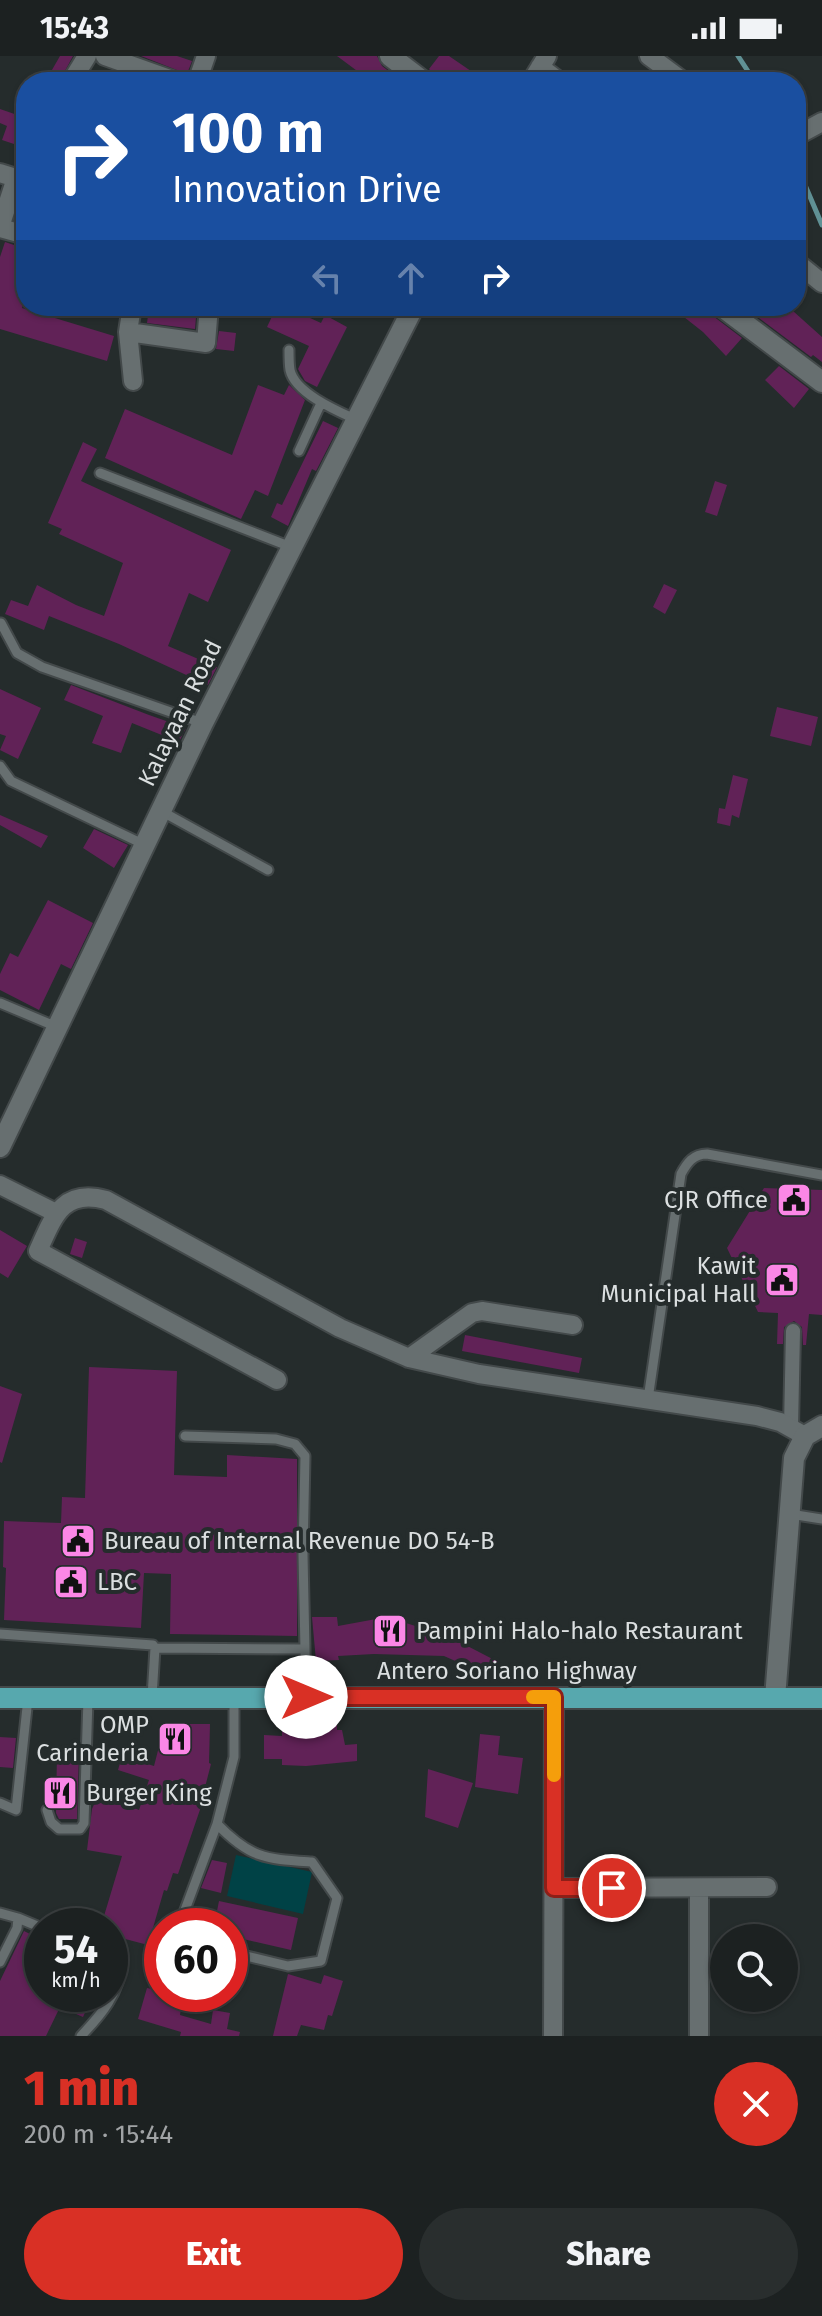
<!DOCTYPE html>
<meta charset="utf-8">
<style>
body{margin:0;font-family:"Fira Sans",sans-serif;background:#292e2e;color:#f1f3f6;height:100vh;display:flex;flex-direction:column;font-size:30px;white-space:nowrap}
*{box-sizing:border-box;margin:0}
p{font-size:26px;color:#a0a3a5}
.icon{flex:none;width:44px;height:44px;fill:none;stroke:currentColor;stroke-width:2;stroke-linecap:round;stroke-linejoin:round}
.map{position:relative;height:1980px;overflow:hidden}
.drawer{display:flex;flex-direction:column;background:#1c2121;flex:1}
.drawer>*{flex:none}
.banner{position:absolute;left:16px;top:16px;width:790px;height:244px;border-radius:32px;box-shadow:0 2px 6px #0004,0 0 0 2px #3a3e3f;background:#1a4fa0;color:#fff;overflow:hidden}
.tools{position:absolute;left:710px;top:1868px;display:grid;gap:16px}
.tools a{display:grid;place-items:center;width:88px;height:88px;border-radius:50%;background:#1c2121;box-shadow:0 2px 6px #0004,0 0 0 2px #3a3e3f;font-size:40px}
.speed{position:absolute;left:24px;top:1852px;display:flex;gap:16px;font-size:40px;font-weight:700;text-align:center}
.speed>*{display:grid;place-content:center;width:104px;height:104px;border-radius:50%;background:#1c2121;box-shadow:0 2px 6px #0004,0 0 0 2px #3a3e3f;line-height:1}
.speed small{font-size:20px;font-weight:400}
.speed .limit{border:12px solid #d22;background:#fff;color:#111}
.pin{position:absolute;display:grid;place-items:center;width:68px;height:68px;color:#fff;margin:-34px;border:4px solid #fff;border-radius:50%;box-shadow:0 2px 8px #0007}
.me{position:absolute;width:88px;margin:-44px;rotate:90deg;stroke-linejoin:round;filter:drop-shadow(0 0 6px #0008)}
.turn{display:flex;align-items:center;gap:28px;height:168px;padding:0 24px;font-size:36px}
.turn .icon{width:104px;height:104px;stroke-width:2.5}
.turn b{display:block;font-size:56px;line-height:68px}
.lanes{display:flex;align-items:center;height:76px;padding:0 24px;background:#0003;justify-content:center;gap:40px;direction:ltr}
.lanes .off{opacity:.35}
.round{display:grid;place-items:center;flex:none;width:84px;height:84px;border-radius:42px;background:#292e2e}
.headline{display:flex;align-items:center;justify-content:space-between;height:136px;padding:0 24px}
h1{font-size:48px;font-weight:800;line-height:60px;color:#d93025}
.cta{display:flex;gap:16px;margin-top:auto;padding:16px 24px}
.cta a{flex:1;height:92px;border-radius:48px;background:#d93025;color:#fff;font-size:32px;font-weight:800;line-height:92px;text-align:center}
.cta a+a{background:#292e2e;color:#f1f3f6}
.status{display:flex;justify-content:space-between;align-items:center;height:56px;padding:0 40px;background:#1c2121;direction:ltr}
.status svg{height:22px;fill:currentColor}
.map>svg:first-child{display:block}
.green{fill:#004246}
.lines{fill:none;stroke-linecap:round;stroke-linejoin:round}
.stream{stroke:#609195;stroke-width:5}
.building{fill:#612257}
.service-casing{stroke:#43494a;stroke-width:13}
.pedestrian-casing{stroke:#43494a;stroke-width:18}
.minor-casing{stroke:#43494a;stroke-width:22}
.tertiary-casing{stroke:#43494a;stroke-width:24}
.primary-casing{stroke:#43494a;stroke-width:24}
.service{stroke:#676f70;stroke-width:9}
.pedestrian{stroke:#676f70;stroke-width:14}
.minor{stroke:#676f70;stroke-width:18}
.tertiary{stroke:#676f70;stroke-width:20}
.primary{stroke:#57a8ae;stroke-width:20}
.route-casing{stroke:#8d1f18;stroke-width:20}
.route{stroke:#d93025;stroke-width:14}
.slow{stroke:#f59e0b;stroke-width:14}
.labels{text-anchor:middle;dominant-baseline:central;stroke-width:8;stroke-linejoin:round;paint-order:stroke}
.street-label{font-size:24px;fill:#dbdfe0;stroke:#252c2c}
.poi-label{font-size:24px;fill:#dbdfe0;stroke:#252c2c;text-anchor:start}
</style>
<div class="status"><b>15:43</b><svg viewBox="0 0 49 12"><path d="M0 12V9h3v3zM5 12V6h3v6zM10 12V3h3v9zM15 12V0h3v12zM26 1h20v11H26zM47 4h2v5h-2z"/></svg></div>
<div class="map">
<svg width="822" height="1980" viewBox="0 0 822 1980">
<rect width="100%" height="100%" fill="#252c2c"/>
<path class="green" d="M236 1799 312 1816 303 1858 227 1840Z"/>
<g class="lines">
<path class="stream" d="M738 0 755 26
M796 108 822 169"/>
</g>
<path class="building" d="M60 0H73L59 26H45Z
M141 0H177L192 5 187 18Z
M337 0H377L382 10 403 26H372Z
M439 0H449L487 26H437L436 20 429 13Z
M0 53 26 62V92L2 84 7 70 0 67Z
M5 186 26 193V238L22 252 114 280 107 305 0 273V201Z
M176 250H197L195 273 147 267 149 252 176 256Z
M277 250H284L321 267 325 259 347 271 317 331 305 325 298 313 309 290 267 271Z
M670 250H705L713 260 742 282 726 300 703 276Z
M743 250H785L793 255 822 281V306L813 299 811 301Z
M219 275 236 277 234 295 216 293Z
M779 310 809 333 794 352 765 324Z
M258 329 284 339 289 329 305 344 268 440 255 434 241 463 105 402 125 353 232 399Z
M323 365 338 372 316 415 312 413 288 470 271 461 277 447 282 449Z
M83 386 97 393 81 425 231 494 208 546 189 537 168 590 217 611 208 629 119 588 49 560 44 574 5 558 11 544 28 550 37 529 76 549 104 560 123 507 59 478 62 473 48 467Z
M715 425 727 429 717 460 705 456Z
M664 528 677 534 665 558 653 551Z
M71 629 149 659 186 672 179 686 132 667 121 697 92 687 103 660 64 644Z
M0 633 41 652 18 703 0 694 6 680 0 678Z
M777 651 818 661 811 690 770 680Z
M733 719 748 723 739 762 732 759 730 770 717 767 719 752 725 753Z
M0 759 48 780 41 792 0 769Z
M94 773 128 789 114 812 83 792Z
M48 844 93 867 71 913 61 908 39 954 0 934V918L10 897 18 901Z
M764 1132 822 1134V1259L809 1258 806 1289H803L802 1271 794 1265 784 1271 783 1288H777L778 1257 758 1256 727 1192Z
M0 1174 27 1190 8 1222 0 1217Z
M75 1182 87 1186 82 1202 70 1198Z
M465 1279 582 1302 579 1317 462 1295Z
M89 1311 177 1315 174 1419 227 1421V1399L297 1403V1580L170 1578 171 1518 144 1517 141 1572 4 1564 6 1512 3 1511 4 1465 61 1467 62 1441 85 1442Z
M0 1330 22 1338 2 1407 0 1406Z
M312 1561H337L338 1570 387 1561 450 1581 508 1611H469L444 1600 374 1598 338 1600 339 1604 316 1605Z
M282 1665 295 1666 294 1677 322 1675 321 1668 337 1667V1674H342L345 1689 357 1688V1705L306 1710 282 1709V1703H264V1679L282 1680Z
M177 1668H210L209 1707 211 1708 203 1739H205L178 1818 173 1817 167 1835 164 1834 148 1889 110 1879V1870H101L122 1800 87 1794 92 1753 99 1737 139 1754 149 1724 118 1714 122 1700 154 1710 163 1675 174 1678Z
M480 1678 500 1680 498 1699 523 1702 518 1738 475 1731Z
M0 1681 16 1682 13 1712 0 1711Z
M57 1695 79 1696 77 1763H59L56 1757Z
M428 1713 473 1727 458 1772 425 1761Z
M212 1804 227 1807 221 1837 201 1832Z
M219 1845 298 1862 291 1894 230 1880V1870H214Z
M24 1875 42 1884V1938H67L89 1948 83 1961 60 1951 46 1980H0V1925Z
M288 1918 321 1928 324 1919 343 1925 332 1960 328 1959 324 1974 301 1969 297 1980H273Z
M147 1932 162 1935V1938L183 1939 180 1959 211 1968 213 1954 230 1957 227 1973 240 1976 239 1980H180L181 1976 138 1963Z"/>
<g class="lines">
<g class="service-casing">
<path id="service" d="M289 294C289 300 289 308 290 314 295 337 337 355 357 364
M299 395 321 347
M100 417 291 491
M1 567 17 597 42 611 202 667
M0 710 11 725 145 789
M161 755 268 814
M0 947 57 971
M648 1343 681 1118C687 1107 693 1098 707 1098L822 1119
M185 1380 276 1383 295 1388 305 1400 303 1499 306 1641
M790 1458 822 1463
M0 1578 153 1589 155 1592 152 1641
M155 1592 303 1593
M0 1747 16 1754 28 1642
M47 1754 51 1766 59 1773H80L84 1767 88 1643
M217 1768C251 1803 266 1803 312 1806L337 1842 321 1905 288 1910 230 1896
M0 1857 18 1862 17 1872 0 1906
M18 1862 42 1872
M179 1870 217 1768 234 1701V1642
M81 1980C101 1959 120 1937 122 1906L110 1900"/>
</g>
<g class="pedestrian-casing">
<path id="pedestrian" d="M791 1371 793 1275"/>
</g>
<g class="minor-casing">
<path id="minor" d="M105 0 178 26
M649 0 684 26
M540 11 560 26
M71 26 87 0
M197 26 206 0
M531 26 547 0
M796 80 822 66
M0 117 16 122 0 171
M0 172 26 179
M796 206 822 227
M132 250 128 276 133 325
M128 276 206 287 209 250
M0 1129 56 1157
M409 1302 472 1257 482 1255 573 1269
M277 1324 38 1195C53 1162 62 1132 106 1144L340 1272 409 1302 479 1318 757 1360 780 1366 805 1380
M554 1832 767 1831
M699 1832V1980
M553 1980 554 1641"/>
</g>
<g class="tertiary-casing">
<path id="tertiary" d="M390 0 424 26
M721 250 822 326
M0 1091 203 667 414 250
M775 1642 794 1402 805 1380 822 1370"/>
</g>
<g class="primary-casing">
<path id="primary" d="M0 1642H822"/>
</g>
<use href="#service" class="service"/>
<use href="#pedestrian" class="pedestrian"/>
<use href="#minor" class="minor"/>
<use href="#tertiary" class="tertiary"/>
<use href="#primary" class="primary"/>
</g>
<g class="lines">
<g class="route-casing">
<path id="route" d="M306 1641H554V1832H612"/>
</g>
<use href="#route" class="route"/>
<path class="slow" d="M533 1641H554V1719"/>
</g>
<defs>
<g id="civic-square" transform="scale(1.8)"><rect x="-9" y="-9" width="18" height="18" rx="4" fill="#fb87e6" stroke="#252c2c"/><path d="M-.6-6.5H3V-4.5H.6V-3L4-1V1h2V6H-6V1h2V-1L-.6-3ZM-1.2 2.5V6h2.4V2.5Z" fill="#111"/></g>
<g id="restaurant-square" transform="scale(1.8)"><rect x="-9" y="-9" width="18" height="18" rx="4" fill="#fb87e6" stroke="#252c2c"/><path d="M-5-6h1v4h1v-4h1v4h1v-4h1v5L-1.5 .5V6h-2V.5L-5-1ZM5-6V6H3V1.5H1.5Q1.5-4 5-6Z" fill="#111"/></g>
</defs>
<g fill-rule="evenodd">
<use href="#civic-square" x="794" y="1144"/>
<use href="#civic-square" x="782" y="1224"/>
<use href="#civic-square" x="78" y="1485"/>
<use href="#civic-square" x="71" y="1526"/>
<use href="#restaurant-square" x="390" y="1575"/>
<use href="#restaurant-square" x="175" y="1683"/>
<use href="#restaurant-square" x="60" y="1737"/>
</g>
<g class="labels">
<g class="street-label">
<text transform="translate(180 657) rotate(-64)">Kalayaan Road</text>
<text x="507" y="1615">Antero Soriano Highway</text>
</g>
<g class="poi-label">
<text x="768" y="1144" text-anchor="end">CJR Office</text>
<text x="756" y="1210" text-anchor="end">Kawit<tspan x="756" dy="28">Municipal Hall</tspan></text>
<text x="104" y="1485">Bureau of Internal Revenue DO 54-B</text>
<text x="97" y="1526">LBC</text>
<text x="416" y="1575">Pampini Halo-halo Restaurant</text>
<text x="149" y="1669" text-anchor="end">OMP<tspan x="149" dy="28">Carinderia</tspan></text>
<text x="86" y="1737">Burger King</text>
</g>
</g>
</svg>
<div class="tools">
<a><svg class="icon" aria-label="search" viewBox="0 0 24 24"><circle cx="10" cy="10" r="6"/><path d="M15 15l6 6"/></svg></a>
</div>
<div class="speed"><div>54<small>km/h</small></div><div class="limit">60</div></div>
<div class="pin" style="left:612px;top:1832px;background:#d93025"><svg class="icon" aria-label="arrive" viewBox="0 0 24 24"><path d="M6 21V4h12l-3 4 3 4H6"/></svg></div>
<svg class="me" style="left:306px;top:1641px" viewBox="-20 -20 40 40"><circle r="19" fill="#fff"/><path d="M0-13L10 11 0 6-10 11z" fill="#d93025"/></svg>
<div class="banner">
<div class="turn"><svg class="icon" aria-label="right" viewBox="0 0 24 24"><path d="M7 20v-9h11M14 6l5 5-5 5"/></svg><div><b>100 m</b>Innovation Drive</div></div>
<div class="lanes"><svg class="icon off" aria-label="left" viewBox="0 0 24 24"><path d="M17 20v-9H6M10 6l-5 5 5 5"/></svg><svg class="icon off" aria-label="ahead" viewBox="0 0 24 24"><path d="M12 20V5M6 11l6-6 6 6"/></svg><svg class="icon" aria-label="right" viewBox="0 0 24 24"><path d="M7 20v-9h11M14 6l5 5-5 5"/></svg></div>
</div>
</div>
<section class="drawer">
<div class="headline"><div><h1>1 min</h1><p>200 m · 15:44</p></div><a class="round" style="background:#d93025;color:#fff"><svg class="icon" aria-label="close" viewBox="0 0 24 24"><path d="M6 6l12 12M18 6L6 18"/></svg></a></div>
<div class="cta"><a>Exit</a><a>Share</a></div>
</section>
